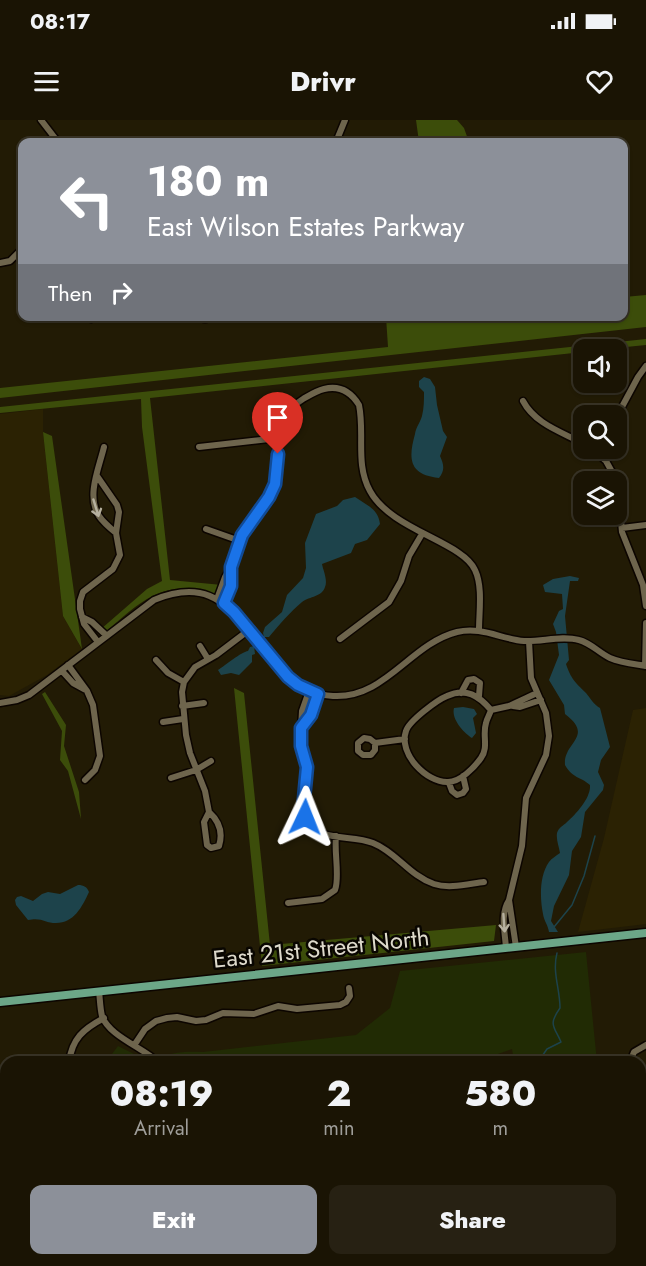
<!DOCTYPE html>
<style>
body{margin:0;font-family:Jost,sans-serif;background:#272113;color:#f1f3f6;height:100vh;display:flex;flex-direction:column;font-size:22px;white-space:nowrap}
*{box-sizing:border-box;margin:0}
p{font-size:20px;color:#9f9e9a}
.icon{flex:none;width:33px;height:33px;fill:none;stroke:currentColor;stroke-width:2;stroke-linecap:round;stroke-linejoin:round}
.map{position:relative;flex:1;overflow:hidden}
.details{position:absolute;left:0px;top:936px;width:646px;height:210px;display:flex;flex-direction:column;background:#1a1404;border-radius:18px 18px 0 0;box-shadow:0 2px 4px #0004,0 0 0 2px #383326}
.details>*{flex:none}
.hud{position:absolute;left:18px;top:18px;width:610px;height:183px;border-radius:12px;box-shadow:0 2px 4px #0004,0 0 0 2px #383326;background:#8c9099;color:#fff;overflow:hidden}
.fabs{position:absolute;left:573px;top:219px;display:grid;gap:12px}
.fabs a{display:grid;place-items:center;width:54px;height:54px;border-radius:12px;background:#1a1404;box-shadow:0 2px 4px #0004,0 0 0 2px #383326;font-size:30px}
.pin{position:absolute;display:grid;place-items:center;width:51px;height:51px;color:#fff;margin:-62px -26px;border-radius:50% 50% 50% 0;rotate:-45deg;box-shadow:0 0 6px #0007}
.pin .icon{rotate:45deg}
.me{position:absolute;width:66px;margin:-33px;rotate:2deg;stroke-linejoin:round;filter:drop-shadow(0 0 4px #0008)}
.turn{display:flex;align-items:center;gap:21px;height:126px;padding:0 30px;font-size:27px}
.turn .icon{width:78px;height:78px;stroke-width:2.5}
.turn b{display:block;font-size:42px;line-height:51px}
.then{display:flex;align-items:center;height:57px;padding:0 30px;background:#0003;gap:12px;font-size:22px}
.eta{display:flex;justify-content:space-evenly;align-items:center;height:102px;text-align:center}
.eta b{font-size:36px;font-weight:800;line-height:42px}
.cta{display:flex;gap:12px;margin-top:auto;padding:12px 30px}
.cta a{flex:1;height:69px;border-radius:12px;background:#8c9099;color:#fff;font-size:24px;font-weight:800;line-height:69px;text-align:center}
.cta a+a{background:#272113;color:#f1f3f6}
.status{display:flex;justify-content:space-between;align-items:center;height:42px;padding:0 30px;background:#1a1404;direction:ltr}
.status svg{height:16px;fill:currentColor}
header{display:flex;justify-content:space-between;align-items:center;height:78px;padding:0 30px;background:#1a1404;font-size:27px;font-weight:800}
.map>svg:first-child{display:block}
.built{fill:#2b2203}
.green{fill:#212b04}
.forest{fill:#3c4d0a}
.water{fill:#1d434b}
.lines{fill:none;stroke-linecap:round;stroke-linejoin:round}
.stream{stroke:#1d434b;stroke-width:1.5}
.minor-casing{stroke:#0c0500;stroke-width:9}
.major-casing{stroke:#0c0500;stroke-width:11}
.minor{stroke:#6e654d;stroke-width:6}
.major{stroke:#6ca688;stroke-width:8}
.oneway{stroke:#b6b09f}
.route-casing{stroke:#114b97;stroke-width:15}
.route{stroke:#1a73e8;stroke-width:10}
.labels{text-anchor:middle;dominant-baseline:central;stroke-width:5;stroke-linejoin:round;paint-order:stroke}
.street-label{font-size:24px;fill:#ddd9cb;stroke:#090601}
</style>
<div class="status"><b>08:17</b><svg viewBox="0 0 49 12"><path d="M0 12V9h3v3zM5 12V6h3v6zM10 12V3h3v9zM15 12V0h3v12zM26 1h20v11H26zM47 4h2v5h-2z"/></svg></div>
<header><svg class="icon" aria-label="menu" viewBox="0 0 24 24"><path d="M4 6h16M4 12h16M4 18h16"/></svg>Drivr<svg class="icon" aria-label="heart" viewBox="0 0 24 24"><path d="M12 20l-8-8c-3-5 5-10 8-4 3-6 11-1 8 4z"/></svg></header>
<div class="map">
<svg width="646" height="1146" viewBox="0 0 646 1146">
<rect width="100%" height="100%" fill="#221b05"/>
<path class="built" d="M43 289V312L63 496 82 529 47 555 9 576 0 575V294Z
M646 588V804L578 812 604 718 633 590Z"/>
<path class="green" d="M586 832 597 942H514L512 929 475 942H153C170 932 183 931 203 932L356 915 390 888 400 851Z
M118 926 150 942H106Z
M641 994 646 1003V1146H537L536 1140H640Z
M43 1140H161L160 1146H44Z"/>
<path class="forest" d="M416 0H457L464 8 469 22H419Z
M646 175V207L0 278V268L388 227 386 197 624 196V177Z
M646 219V225L606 229 584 230 583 232 150 278 170 460 222 465 217 479C199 466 172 466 153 476 137 483 120 500 106 511L101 509 147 469 162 461 142 307 141 279 0 293V287Z
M43 312 52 316 82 529 63 496Z
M234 568 244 573 270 825 496 805 494 821 262 846Z
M45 572 66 605 64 626 79 672 81 699 68 651 60 640 62 611 42 574Z"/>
<path class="water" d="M424 257 430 259 435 267 437 285 443 311 447 317 440 336C444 345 445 350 439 358 409 355 408 339 415 314 416 307 420 303 422 296 424 288 424 280 424 272L419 267V261Z
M355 377C366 385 378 388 380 404L367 420 355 424 351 433 322 444C323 450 328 460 325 467 322 477 310 476 302 482 291 491 278 506 269 517H264L263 513 265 507 282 492 287 475 303 458 306 448 305 423 316 394 337 386 343 380Z
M570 456 579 458 578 461H570L565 496 569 540 566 544C571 559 575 562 586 573 591 579 593 584 600 588L610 627 601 640 598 652 604 665 603 670 585 692 581 717 572 731 569 755 554 786 551 801 558 812H549C548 805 544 801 543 794 540 779 539 756 549 742 552 738 556 736 560 733 559 726 556 720 557 713 559 707 563 706 567 702 576 694 591 678 590 665 580 656 573 659 565 645 563 622 595 617 565 594L564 585 549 560 559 535 556 512 553 504 559 491 563 489 562 474 545 472 543 465 553 459Z
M254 526 255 534 252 535V542L239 555 231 553 221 555 218 550C226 545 241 532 248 531L250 527Z
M463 587 474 589 477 594 473 598 476 613 472 618C464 613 451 599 454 588Z
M78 765C84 765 87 767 89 772 82 787 74 803 56 803 45 803 42 797 28 800L16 785 15 780 17 777 21 776 33 781 42 774 48 772 60 774Z
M641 1069 646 1071V1146H641L636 1140H640Z"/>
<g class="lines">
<path class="stream" d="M554 807 572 785 584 756 595 716
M538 942 547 929 561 922C554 906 548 905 560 888 560 869 552 852 557 833"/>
<g class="minor-casing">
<path id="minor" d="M41 0 58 22
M336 22 345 0
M0 143 10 141 22 129
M90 196 91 199
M189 196 205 199 221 196
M523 281C535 304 562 312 584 324
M616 298 638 257 646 246
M104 327C99 348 86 376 99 396 103 402 110 408 116 413
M199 327 278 318
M591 328 606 341 617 361 622 412 643 465 646 486
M97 356 117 385 119 392 116 413 120 435 113 449 83 472 80 481V489L84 504 98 522
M622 408 646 405
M206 409 240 421
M231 447C236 433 240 418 249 404 257 393 267 383 272 370 287 333 262 304 303 279 310 275 316 271 324 269 340 265 351 272 359 285 365 314 355 344 370 371 391 410 463 422 475 450 483 467 479 492 479 510
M217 479 225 457 231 447V467L224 483
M82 497 92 502 107 516
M340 519 389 482 401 461 409 436 422 414
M200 526 208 539
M156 540 168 553 184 562
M68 545 87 571 93 585 100 636 95 650 85 660
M645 546 646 503
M62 551 73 563 84 569
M309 571 302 591 301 608 311 595 318 574
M461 573 468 560 474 559 480 563 479 576
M0 583 17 580 29 575 154 480C200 461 223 477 252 513 264 527 276 542 288 557 302 568 315 575 333 576 385 579 410 524 457 512 481 506 501 519 524 521 542 522 561 515 579 520 591 523 599 533 610 538 621 543 634 544 646 546
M182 586 204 583
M513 586 520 587 541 580
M491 590C490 594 487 598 486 603 482 615 489 627 481 638 474 648 460 662 448 662 427 663 398 634 406 611 409 601 437 580 447 576 466 567 479 576 491 590L509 586 537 573
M163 602 183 599
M301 608C301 614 301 620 301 626 303 637 307 647 307 658 306 672 299 686 306 699 318 723 351 714 373 723 396 732 410 756 434 764 449 769 468 764 484 762
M375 623V630L371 635H363L358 631V623L364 618 370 619 375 623 405 619
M171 658 196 650 211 641
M449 663 452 671 457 675 463 673 466 669 463 656
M209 692C219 701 223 713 219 726L211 728 207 725 204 702 209 692 205 671 190 633 186 615 182 572 184 562 195 547 216 535 249 510
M288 783 322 779 335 770C340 757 334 733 336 716
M516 827 509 780 522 726 526 678 546 635 549 616 546 593 531 558 529 521
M506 828C505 812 500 794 509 780
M99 871C100 879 100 888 102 896 109 916 142 927 158 942
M135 924 145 909 156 901 167 898 177 897 196 901 206 900 223 893 254 894 278 886 297 889 340 885 346 882 350 876 349 868
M69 942C72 919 83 909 104 898
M630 942 634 932 646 925
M640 981 646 992
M0 1055H6
M0 1127H1
M255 1140 256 1146
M469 1141 479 1140"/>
</g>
<g class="major-casing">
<path id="major" d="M0 882 646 813"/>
</g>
<use href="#minor" class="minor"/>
<use href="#major" class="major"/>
</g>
<defs><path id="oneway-shaft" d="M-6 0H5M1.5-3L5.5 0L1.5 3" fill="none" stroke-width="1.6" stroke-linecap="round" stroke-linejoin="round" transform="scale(1.5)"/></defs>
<g class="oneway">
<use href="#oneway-shaft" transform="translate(96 388) rotate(73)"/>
<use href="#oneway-shaft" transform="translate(504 803) rotate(86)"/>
</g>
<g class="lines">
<g class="route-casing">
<path id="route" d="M278 334 275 364 269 377 242 415 231 447V466L224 483 234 492 288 557 298 565 318 574 311 595 301 608V626L307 647 303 689 305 697"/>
</g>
<use href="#route" class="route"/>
</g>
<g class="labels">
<g class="street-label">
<text transform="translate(321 828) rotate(-6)">East 21st Street North</text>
</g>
</g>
</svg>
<div class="fabs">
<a><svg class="icon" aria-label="sound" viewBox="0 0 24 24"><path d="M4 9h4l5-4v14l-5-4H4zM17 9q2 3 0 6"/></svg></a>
<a><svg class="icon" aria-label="search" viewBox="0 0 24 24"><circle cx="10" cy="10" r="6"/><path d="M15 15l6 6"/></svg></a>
<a><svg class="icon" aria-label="layers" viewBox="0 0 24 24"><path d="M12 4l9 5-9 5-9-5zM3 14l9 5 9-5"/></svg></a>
</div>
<div class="pin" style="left:278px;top:334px;background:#d93025"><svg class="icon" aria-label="arrive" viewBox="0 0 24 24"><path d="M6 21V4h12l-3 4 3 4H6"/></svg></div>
<svg class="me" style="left:305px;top:697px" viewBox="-20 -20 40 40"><path d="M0-17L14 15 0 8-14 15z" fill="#1a73e8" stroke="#fff" stroke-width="4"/></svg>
<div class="hud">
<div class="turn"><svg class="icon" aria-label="left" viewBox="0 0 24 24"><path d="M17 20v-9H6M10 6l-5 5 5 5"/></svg><div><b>180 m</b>East Wilson Estates Parkway</div></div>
<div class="then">Then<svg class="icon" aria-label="right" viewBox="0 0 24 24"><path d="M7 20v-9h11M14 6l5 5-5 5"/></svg></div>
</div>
<section class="details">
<div class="eta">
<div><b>08:19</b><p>Arrival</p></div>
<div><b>2</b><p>min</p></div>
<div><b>580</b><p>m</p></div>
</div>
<div class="cta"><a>Exit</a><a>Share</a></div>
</section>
</div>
